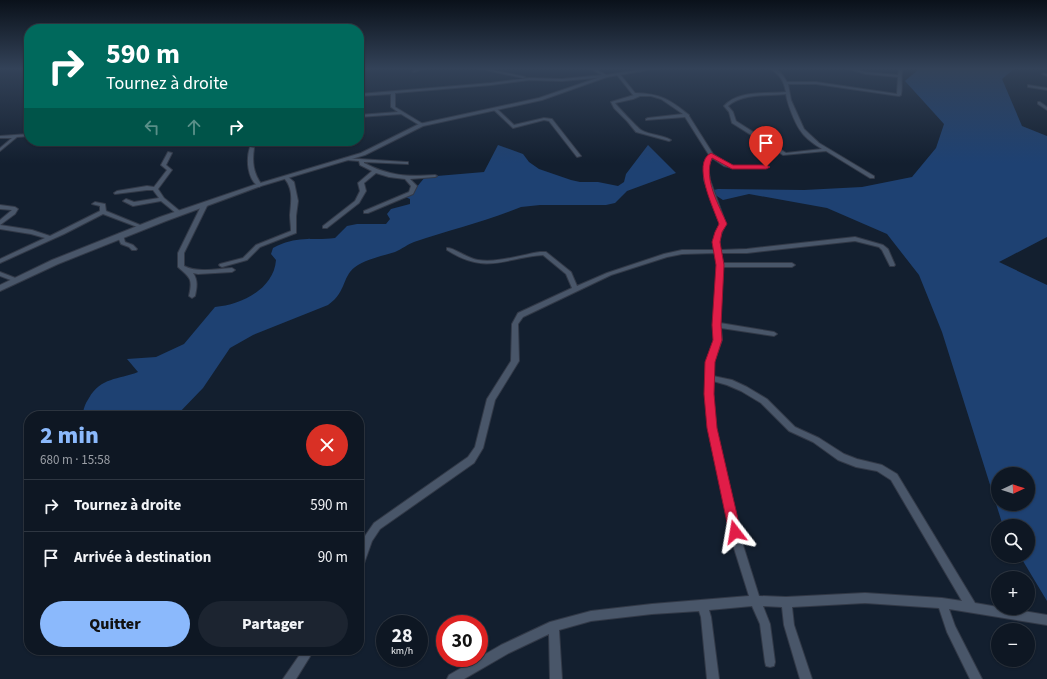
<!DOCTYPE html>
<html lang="fr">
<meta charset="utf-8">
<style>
body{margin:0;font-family:"Source Sans 3",sans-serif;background:#1c2430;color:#f1f3f6;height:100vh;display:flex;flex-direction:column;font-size:15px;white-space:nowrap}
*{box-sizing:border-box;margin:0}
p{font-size:13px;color:#9b9fa6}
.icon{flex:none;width:22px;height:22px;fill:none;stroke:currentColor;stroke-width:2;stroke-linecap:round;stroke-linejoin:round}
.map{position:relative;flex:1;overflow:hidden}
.sheet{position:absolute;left:24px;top:411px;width:340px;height:244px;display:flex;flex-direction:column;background:#0e1723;border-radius:16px;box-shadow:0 1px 3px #0004,0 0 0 1px #2e3641}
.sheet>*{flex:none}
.banner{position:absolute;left:24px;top:24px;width:340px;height:122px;border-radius:16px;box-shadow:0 1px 3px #0004,0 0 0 1px #2e3641;background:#00695c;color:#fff;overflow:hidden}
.needle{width:26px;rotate:86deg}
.controls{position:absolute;left:991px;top:467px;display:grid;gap:8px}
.controls a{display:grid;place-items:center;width:44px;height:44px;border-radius:50%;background:#0e1723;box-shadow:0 1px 3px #0004,0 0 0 1px #2e3641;font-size:20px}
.speed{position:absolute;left:376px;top:615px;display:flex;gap:8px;font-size:20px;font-weight:700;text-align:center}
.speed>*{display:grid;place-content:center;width:52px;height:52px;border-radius:50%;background:#0e1723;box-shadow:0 1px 3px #0004,0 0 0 1px #2e3641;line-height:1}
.speed small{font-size:10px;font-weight:400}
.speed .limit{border:6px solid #d22;background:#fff;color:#111}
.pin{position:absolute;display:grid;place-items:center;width:34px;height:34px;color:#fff;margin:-41px -17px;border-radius:50% 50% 50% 0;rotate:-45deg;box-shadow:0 0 4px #0007}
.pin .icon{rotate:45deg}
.me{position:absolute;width:44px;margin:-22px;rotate:346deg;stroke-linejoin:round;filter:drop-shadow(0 0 3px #0008)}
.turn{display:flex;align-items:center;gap:14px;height:84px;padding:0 16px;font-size:18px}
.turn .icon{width:52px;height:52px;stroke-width:2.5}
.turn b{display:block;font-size:28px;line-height:34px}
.lanes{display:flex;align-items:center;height:38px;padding:0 16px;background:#0003;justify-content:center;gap:20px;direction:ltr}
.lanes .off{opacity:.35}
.round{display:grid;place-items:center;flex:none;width:42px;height:42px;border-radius:21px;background:#1c2430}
.headline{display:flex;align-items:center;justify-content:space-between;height:68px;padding:0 16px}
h1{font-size:24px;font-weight:800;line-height:30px;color:#8bb9fc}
.cta{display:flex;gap:8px;margin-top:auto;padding:8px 16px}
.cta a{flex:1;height:46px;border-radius:24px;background:#8bb9fc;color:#111;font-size:16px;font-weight:800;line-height:46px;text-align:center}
.cta a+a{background:#1c2430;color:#f1f3f6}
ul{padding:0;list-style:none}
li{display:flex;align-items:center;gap:12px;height:52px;padding:0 16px;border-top:1px solid #2e3641}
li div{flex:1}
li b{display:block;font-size:15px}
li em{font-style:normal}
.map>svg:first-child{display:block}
.green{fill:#1e4172;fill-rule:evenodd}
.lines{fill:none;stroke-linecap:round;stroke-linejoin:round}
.minor-casing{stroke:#323947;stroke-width:2}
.tertiary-casing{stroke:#323947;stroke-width:2}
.minor{fill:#495669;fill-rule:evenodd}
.tertiary{fill:#495669;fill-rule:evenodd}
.route{fill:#e11d48;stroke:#92132f}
</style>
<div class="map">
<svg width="1047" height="679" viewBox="0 0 1047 679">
<rect width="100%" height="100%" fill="#131f2f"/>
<path class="green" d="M920 68H1015L1002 79 1022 126 1047 136V237L999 262 1047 285V601L1020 556H1028V526H1003L942 332 919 275 887 234 827 208 749 194 723 200 709 191 718 189 804 190 862 187 912 177 936 148 944 124 905 81ZM998 474H1028V504H998Z
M498 145 523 154 529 162 539 169 571 180 580 182H598L618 186 624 182 626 174 648 145 676 173 627 191 615 203 606 205H540L521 207C487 221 450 230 414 242 408 244 402 249 395 252 383 256 370 258 358 265 341 275 348 291 328 305L253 335 230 348 203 388 176 416H83C83 409 85 404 89 398 101 377 118 380 138 372L127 359 156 357 184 344 215 307C241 305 274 289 276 260L271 254 273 248C297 235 310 241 335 238L347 226 357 224H386L390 219 387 214 391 209 410 204V199L401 195 416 188 425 177 484 172Z"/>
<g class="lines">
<g class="minor-casing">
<path id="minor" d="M421 68H427L414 72 412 71Z
M476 68H483L525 77 523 78Z
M589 68H594L608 76 606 77 562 81 529 80 491 85 395 93V107L423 124V125L421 126 401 114 359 117V115L398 112 391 107V94L359 96V94L491 83 529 78 562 79 602 75Z
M633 68H637L642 71 639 72Z
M769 68C779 68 782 74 787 82H816L897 94 898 77 866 74 844 68H850L866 72 898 75 899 68H903C900 77 903 86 901 95L899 96 816 84H788L791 100 804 129 819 143 874 176V178H870L826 151 783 155 732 123 729 112 724 106C738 90 766 94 786 92 783 79 780 75 769 68ZM786 94C787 103 795 123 800 130 805 138 815 145 822 149L786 153 736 121 733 112 728 106C742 93 768 96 786 94Z
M617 73H619L635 93C661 94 669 99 689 115V116L713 154 728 164 732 166H766L768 167 766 168H732L724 166 712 158 708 166 710 180 726 224C721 233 718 240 720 250L747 249 855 237 883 245 888 249 895 265 894 266H890L882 250 879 247 855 241 747 253H721L723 263H792L795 265 792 267H723L720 323 774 332 777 334 774 336 721 328 722 340 714 362 713 376 732 380 747 387 767 399 795 427 819 438 844 454 857 459 882 465 897 474 975 603 998 607V608H1005L1047 615V625L949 609 955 626 982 679H970L947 632 939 608 865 603 792 607 794 625 812 679H800L784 625 782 607 763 606 770 624 775 662 774 666 770 667 766 666 765 662 760 624 752 606 709 610 711 617 719 679H707L701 617 699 611 652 614 591 621 559 630 562 679H550L549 634 509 653 464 679H447L449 675 501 645 550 622 591 611 652 604 749 596 733 545 708 428 705 394 706 362 714 340V325L717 265 715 253 682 254 667 257 611 275 523 317 518 324 519 361 495 400 483 448 474 463 380 529 372 541 362 569 359 571V552L365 536 374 523 468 457 475 447 487 399 511 361 512 324 518 313 572 288 566 274 543 255C503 258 486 275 447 250V248C453 247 468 259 478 260 498 263 520 255 540 252H546L571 272 577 286 607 273 664 254 682 250H714C712 240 715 233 720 224L704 180V166L709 155 685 117 646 120V119L648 118 683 114 661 99 651 96H640L633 99 615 103C616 105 639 129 641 130 650 135 662 135 671 140L669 141 636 132 627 121 614 108 611 102 634 95H633L617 75ZM713 381 727 385 741 391 761 403 789 431 813 442 838 460 856 467 877 471 891 480 962 601 942 598 865 593 786 597 759 596 743 545 716 428 713 394Z
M1044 73 1047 74V76L1042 74Z
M1028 85 1047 88V90L1028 87Z
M1038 102H1040L1047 107V110L1038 104Z
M494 108H496L514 125 544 118 552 119 581 156 577 157 549 121 544 120 513 128 494 110Z
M29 134V136L17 137 0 151V148L12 138H0V136Z
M250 147 254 148C252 162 253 173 262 185L259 187C247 179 246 159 250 147Z
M168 152 172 153 166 165 172 170 158 189 164 198 181 212V214H177L161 201 133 206 123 201 126 199 134 202 159 198 153 190H147L115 194 114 193 117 191 147 186 154 187 167 170 161 165Z
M344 158 406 162H408V164L364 162V163C389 176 407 177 435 175L437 176 435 177 410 179 417 186 413 194 368 213H364V211L409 192 411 186 405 179 389 177 376 173 364 183 366 191 359 203 327 228H323V226L355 201 360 191 358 183 372 171 360 165 359 161 346 160H344Z
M287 176 294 182 298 201 296 216V233L260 247 247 260 222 267 220 266 219 265 220 264 243 258 256 245 291 231C291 226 290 220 290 215 291 202 294 189 284 178Z
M95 202 105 204 106 211 145 227 142 229 140 228 103 214 64 234 0 263V259L45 238 31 234 0 229V225L32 230 50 236 100 211V206L92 204Z
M205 202 208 204 184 253V266C197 273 217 269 232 268L235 270 232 272 198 274 193 273C198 280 197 287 195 296L192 298 189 296C193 278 190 278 178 267V253L202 204Z
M0 205 15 207 18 209 15 214 0 225V220L12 210 0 209Z
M120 233 123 235 125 242 133 245 137 249 136 250H132L129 247 121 244 117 235Z
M0 272 18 279 19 280 16 282 0 276Z
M303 650H314L296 679H283Z"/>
</g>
<g class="tertiary-casing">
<path id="tertiary" d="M649 68H660L607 77 542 100 423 126 365 155 261 186 166 221 58 264 0 291V285L52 260 160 217 257 184 361 153 419 124 539 98 606 75Z"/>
</g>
<use href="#minor" class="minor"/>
<use href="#tertiary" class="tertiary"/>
</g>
<linearGradient id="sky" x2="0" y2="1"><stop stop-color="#0a111a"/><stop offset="0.42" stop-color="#334258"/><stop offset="1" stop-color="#334258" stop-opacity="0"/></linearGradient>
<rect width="1047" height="163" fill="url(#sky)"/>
<path class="route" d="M711 153 733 165H766L770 167 766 169H732L712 158C703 179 719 205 727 224L722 232 720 242 724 265 721 325 722 340 715 362 714 394 717 428 741 532 740 536 735 538 731 536 729 532 707 428 704 394 705 362 713 340 712 325 716 265 712 242 715 232 719 224C714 209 691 163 711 153Z"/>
</svg>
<div class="controls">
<a><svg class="needle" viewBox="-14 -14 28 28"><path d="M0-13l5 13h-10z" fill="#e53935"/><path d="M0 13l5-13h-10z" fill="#9b9fa6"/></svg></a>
<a><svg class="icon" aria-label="search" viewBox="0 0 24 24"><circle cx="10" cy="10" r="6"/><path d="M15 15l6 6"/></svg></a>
<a>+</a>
<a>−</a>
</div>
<div class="speed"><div>28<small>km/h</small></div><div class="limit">30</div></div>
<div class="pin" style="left:766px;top:167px;background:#d93025"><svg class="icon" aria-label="arrive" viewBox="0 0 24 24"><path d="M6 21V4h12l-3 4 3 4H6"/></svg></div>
<svg class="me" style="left:735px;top:532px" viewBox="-20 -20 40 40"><path d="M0-17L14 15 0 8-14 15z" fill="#e11d48" stroke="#fff" stroke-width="4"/></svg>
<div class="banner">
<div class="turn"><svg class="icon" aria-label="right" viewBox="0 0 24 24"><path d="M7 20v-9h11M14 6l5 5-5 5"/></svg><div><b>590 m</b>Tournez à droite</div></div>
<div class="lanes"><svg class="icon off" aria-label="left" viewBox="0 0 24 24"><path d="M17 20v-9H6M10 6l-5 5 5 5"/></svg><svg class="icon off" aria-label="ahead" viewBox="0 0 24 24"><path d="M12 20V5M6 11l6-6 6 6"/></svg><svg class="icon" aria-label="right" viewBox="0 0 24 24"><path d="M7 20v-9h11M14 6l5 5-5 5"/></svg></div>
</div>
<section class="sheet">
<div class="headline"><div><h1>2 min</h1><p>680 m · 15:58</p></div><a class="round" style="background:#d93025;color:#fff"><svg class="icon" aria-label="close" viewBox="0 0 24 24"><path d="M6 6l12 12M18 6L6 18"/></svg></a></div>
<ul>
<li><svg class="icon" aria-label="right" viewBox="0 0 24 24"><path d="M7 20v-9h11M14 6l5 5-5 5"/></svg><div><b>Tournez à droite</b></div><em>590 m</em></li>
<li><svg class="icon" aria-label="arrive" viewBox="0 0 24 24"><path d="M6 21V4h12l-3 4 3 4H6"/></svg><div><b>Arrivée à destination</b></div><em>90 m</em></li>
</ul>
<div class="cta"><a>Quitter</a><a>Partager</a></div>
</section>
</div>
